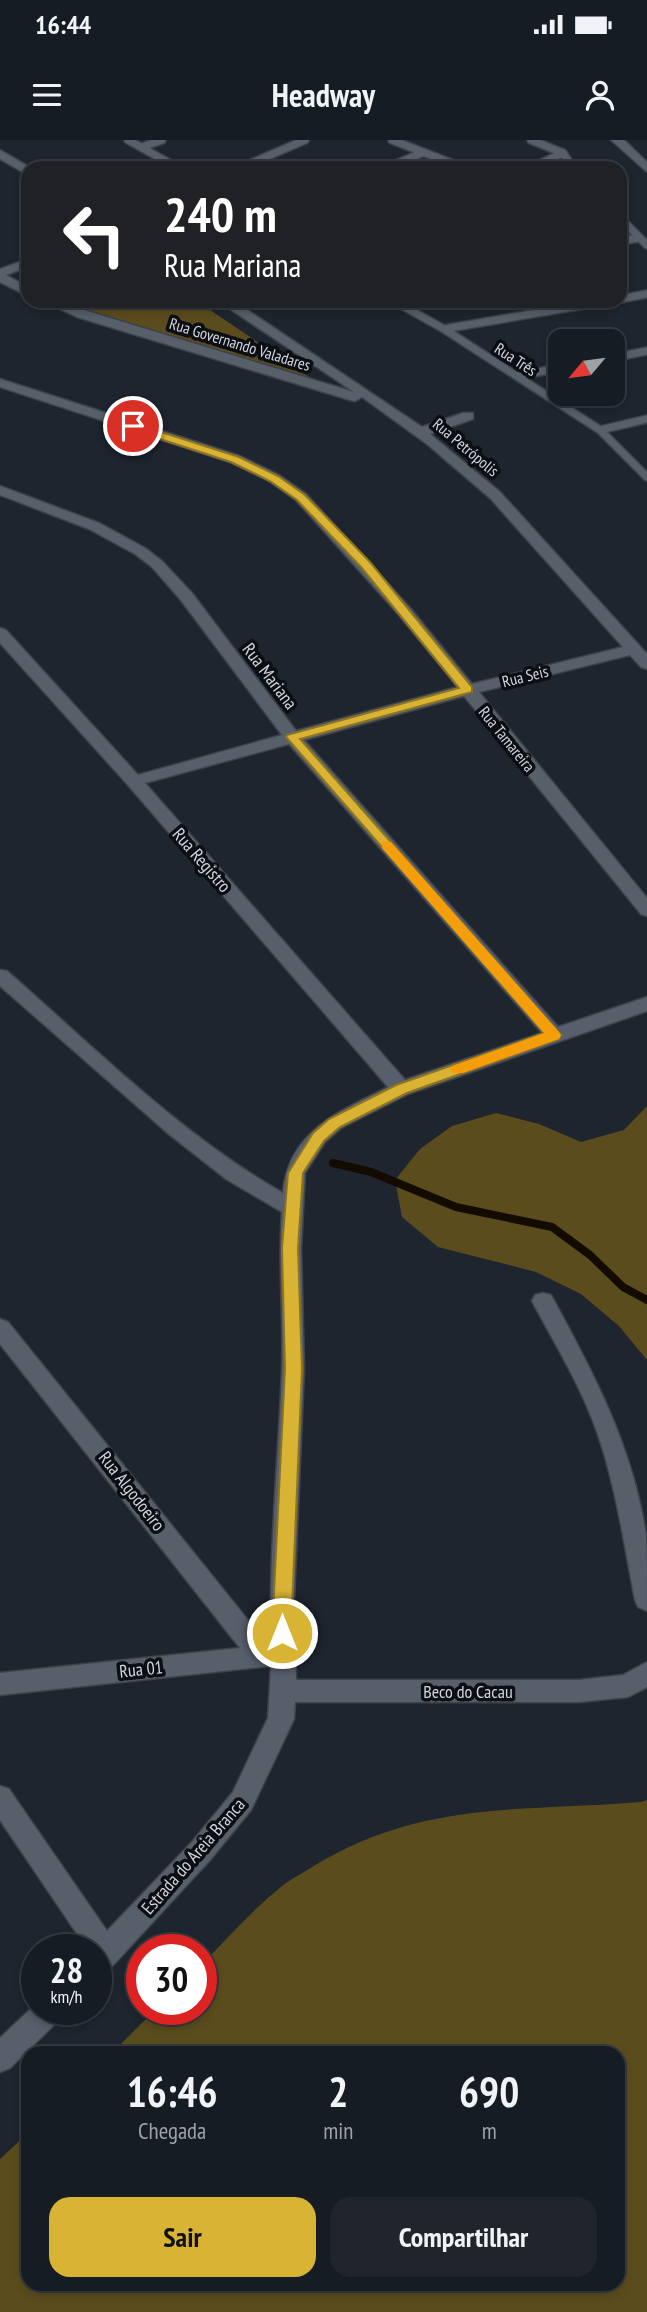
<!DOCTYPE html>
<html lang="pt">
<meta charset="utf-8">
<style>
body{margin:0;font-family:"PT Sans Narrow",sans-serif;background:#1f252b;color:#f1f3f6;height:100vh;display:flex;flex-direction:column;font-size:26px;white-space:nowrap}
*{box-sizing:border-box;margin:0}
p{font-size:23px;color:#9ea1a6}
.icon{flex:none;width:38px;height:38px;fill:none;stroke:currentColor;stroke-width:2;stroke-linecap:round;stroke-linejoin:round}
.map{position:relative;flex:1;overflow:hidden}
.details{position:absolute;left:21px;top:1906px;width:604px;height:245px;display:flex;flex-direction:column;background:#161c23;border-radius:21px;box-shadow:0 4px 10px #0003,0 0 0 2px #353a41}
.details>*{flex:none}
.banner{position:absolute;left:21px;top:21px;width:606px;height:147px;border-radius:21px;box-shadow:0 4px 10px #0003,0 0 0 2px #353a41;background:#202124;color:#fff;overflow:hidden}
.needle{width:46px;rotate:241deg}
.tools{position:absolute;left:548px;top:189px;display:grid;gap:14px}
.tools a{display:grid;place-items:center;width:77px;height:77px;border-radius:14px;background:#161c23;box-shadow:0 4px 10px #0003,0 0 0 2px #353a41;font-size:35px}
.speed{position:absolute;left:21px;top:1794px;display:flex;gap:14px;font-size:35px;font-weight:700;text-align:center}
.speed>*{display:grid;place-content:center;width:91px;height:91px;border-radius:50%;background:#161c23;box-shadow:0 4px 10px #0003,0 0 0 2px #353a41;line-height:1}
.speed small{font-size:18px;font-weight:400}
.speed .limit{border:10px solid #d22;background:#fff;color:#111}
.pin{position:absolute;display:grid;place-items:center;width:60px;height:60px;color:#fff;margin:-30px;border:4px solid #fff;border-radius:50%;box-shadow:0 2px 7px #0007}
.me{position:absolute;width:77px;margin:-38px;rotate:0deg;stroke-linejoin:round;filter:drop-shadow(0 0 5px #0008)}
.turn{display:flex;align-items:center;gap:24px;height:147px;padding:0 28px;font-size:32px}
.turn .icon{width:91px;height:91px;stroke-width:2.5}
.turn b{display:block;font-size:49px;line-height:60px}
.eta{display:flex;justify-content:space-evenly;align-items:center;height:119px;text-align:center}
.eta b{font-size:42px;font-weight:700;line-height:49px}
.primary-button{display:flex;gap:14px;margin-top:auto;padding:14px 28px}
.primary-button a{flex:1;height:80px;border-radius:21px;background:#d9b334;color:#111;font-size:28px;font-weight:700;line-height:80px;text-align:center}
.primary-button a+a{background:#1f252b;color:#f1f3f6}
.status{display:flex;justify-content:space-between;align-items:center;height:49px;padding:0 35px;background:#161c23;direction:ltr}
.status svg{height:19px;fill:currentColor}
header{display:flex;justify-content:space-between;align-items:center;height:91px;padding:0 28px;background:#161c23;font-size:32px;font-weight:700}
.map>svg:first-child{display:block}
.green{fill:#5b4c1e}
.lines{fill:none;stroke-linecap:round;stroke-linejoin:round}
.stream{stroke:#140b00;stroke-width:8}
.lane-casing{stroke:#3d424b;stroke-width:10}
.street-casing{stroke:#3d424b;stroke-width:3}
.lane{stroke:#575f6b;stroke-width:7}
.street{fill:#575f6b;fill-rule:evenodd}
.route{fill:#d9b334;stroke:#8d7422;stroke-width:2}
.slow{fill:#f59e0b}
.labels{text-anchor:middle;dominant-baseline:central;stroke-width:7;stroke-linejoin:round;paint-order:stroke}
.far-street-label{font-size:16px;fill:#d2d7de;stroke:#0b0e13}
.street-label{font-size:18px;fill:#d2d7de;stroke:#0b0e13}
</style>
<div class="status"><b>16:44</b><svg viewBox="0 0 49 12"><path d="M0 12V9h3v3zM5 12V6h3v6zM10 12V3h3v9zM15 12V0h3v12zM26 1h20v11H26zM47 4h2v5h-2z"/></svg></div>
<header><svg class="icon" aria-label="menu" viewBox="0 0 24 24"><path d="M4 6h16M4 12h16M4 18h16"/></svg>Headway<svg class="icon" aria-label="person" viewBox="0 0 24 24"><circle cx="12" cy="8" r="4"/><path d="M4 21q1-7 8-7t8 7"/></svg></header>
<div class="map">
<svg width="647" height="2172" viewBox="0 0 647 2172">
<rect width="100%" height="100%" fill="#1e252f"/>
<path class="green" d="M52 161H197L340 258 60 164Z
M647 966V1220L619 1186 581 1154 536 1132 438 1107 402 1077 395 1040 420 1009 452 986 496 973 539 984 581 1002 624 990Z
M647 1660V2172H0V2019L28 1993V2144H618V1913H112L156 1869H201V1825C227 1799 252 1770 281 1747 290 1739 302 1734 312 1727 421 1660 520 1672 641 1662Z"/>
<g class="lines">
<path class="stream" d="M333 1023 371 1032 456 1067 552 1087 590 1115 623 1147 647 1160"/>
<g class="lane-casing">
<path id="lane" d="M128 0 178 28
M392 0 464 28
M531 0 563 13 573 28
M142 7 162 0
M240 28 305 0
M386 28 422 13
M531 28 563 13
M620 78 647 105
M620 101 639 98
M620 159 647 154
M394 161 444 189 600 290 647 337
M444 189 607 161
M612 218 647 211
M517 236 560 228
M600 290 647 279"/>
</g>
<g class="street-casing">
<path id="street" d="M611 0H624L647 22V32Z
M0 10 31 28H28V35L0 19Z
M28 119V127L6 135 28 147V156L0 142V129Z
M43 161H61L87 171 354 252 218 161H234L422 287 463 273H473V279L430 294 500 352 647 514V529L641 527 630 515 479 552 647 758V776L641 774 464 556 304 600 558 887 647 857V871L408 954 341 988 325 1002 305 1033 301 1108 304 1229 294 1460 296 1540H579L623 1535 647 1522V1547L628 1557 579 1562H295L294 1579 251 1670 210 1720 116 1822 106 1832 96 1836V1810H88L0 1680V1646L9 1649 107 1791 192 1702 233 1652 268 1578 271 1526 0 1555V1533L240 1508 0 1204V1179L8 1182 268 1505 271 1504C269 1414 278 1323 282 1232 284 1179 278 1125 282 1072L226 1039 170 995 0 846V830L7 831C95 908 181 995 283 1053 288 991 339 972 388 947L128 645 0 503V488L6 490 138 635 282 595 180 459 152 427 135 414 89 389 0 355V346L99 383 145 408 162 421 192 453 296 591 458 547 399 475 296 360 269 341 230 322 0 247V239L240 316 279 335 306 354 411 469 472 544 623 507 490 358 427 304 362 257 355 261 350 260 77 177ZM289 604 542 893 405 940 145 643Z
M543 1153 551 1155C593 1232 633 1307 646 1395 647 1419 647 1446 647 1471L638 1467 635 1460C624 1404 616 1346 597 1292 581 1246 555 1204 532 1161L535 1155Z
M37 1863V1869H64L60 1879 10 1928 0 1932V1898Z"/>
</g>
<use href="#lane" class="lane"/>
<use href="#street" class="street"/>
</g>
<path class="route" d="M129 284H136L239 317 278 336 305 355 370 422 472 547V552L300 599 561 895 559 899 407 953 340 987 324 1001 303 1033 298 1108 302 1229 291 1493 288 1498 282 1501 275 1498 272 1493 285 1229 282 1108 288 1033 313 993 329 979 396 945 544 893 286 597 287 595 459 548 361 427 297 360 270 341 231 322 129 289Z"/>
<path class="slow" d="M387 701 391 702 559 892 561 895 559 899 463 933H452L450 929 452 926 544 893 382 708V702Z"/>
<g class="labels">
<g class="far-street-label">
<text transform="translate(240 204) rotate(17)">Rua Governando Valadares</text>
<text transform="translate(516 219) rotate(33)">Rua Três</text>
<text transform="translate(466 307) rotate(40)">Rua Petrópolis</text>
<text transform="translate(525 536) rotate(-14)">Rua Seis</text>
<text transform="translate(507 599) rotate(51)">Rua Tamareira</text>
</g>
<g class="street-label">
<text transform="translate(270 536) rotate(53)">Rua Mariana</text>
<text transform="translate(202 720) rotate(49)">Rua Registro</text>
<text transform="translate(132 1351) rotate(52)">Rua Algodoeiro</text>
<text transform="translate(141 1529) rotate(-6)">Rua 01</text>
<text x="468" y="1551">Beco do Cacau</text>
<text transform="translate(193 1716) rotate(-49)">Estrada do Areia Branca</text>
</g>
</g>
</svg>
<div class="tools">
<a><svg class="needle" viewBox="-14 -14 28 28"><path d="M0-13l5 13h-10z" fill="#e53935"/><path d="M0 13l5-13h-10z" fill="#9ea1a6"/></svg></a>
</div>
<div class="speed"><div>28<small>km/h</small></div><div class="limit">30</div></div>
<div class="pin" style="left:133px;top:286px;background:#d93025"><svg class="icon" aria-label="arrive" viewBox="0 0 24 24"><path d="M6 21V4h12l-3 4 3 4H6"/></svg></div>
<svg class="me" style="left:282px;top:1493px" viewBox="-20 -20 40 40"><circle r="17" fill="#d9b334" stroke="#fff" stroke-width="3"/><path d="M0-11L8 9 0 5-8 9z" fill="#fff"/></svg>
<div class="banner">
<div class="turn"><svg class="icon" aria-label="left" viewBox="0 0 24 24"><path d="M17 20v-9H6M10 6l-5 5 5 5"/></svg><div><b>240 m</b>Rua Mariana</div></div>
</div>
<section class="details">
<div class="eta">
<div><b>16:46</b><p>Chegada</p></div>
<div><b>2</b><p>min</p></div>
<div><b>690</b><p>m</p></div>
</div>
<div class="primary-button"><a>Sair</a><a>Compartilhar</a></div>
</section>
</div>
